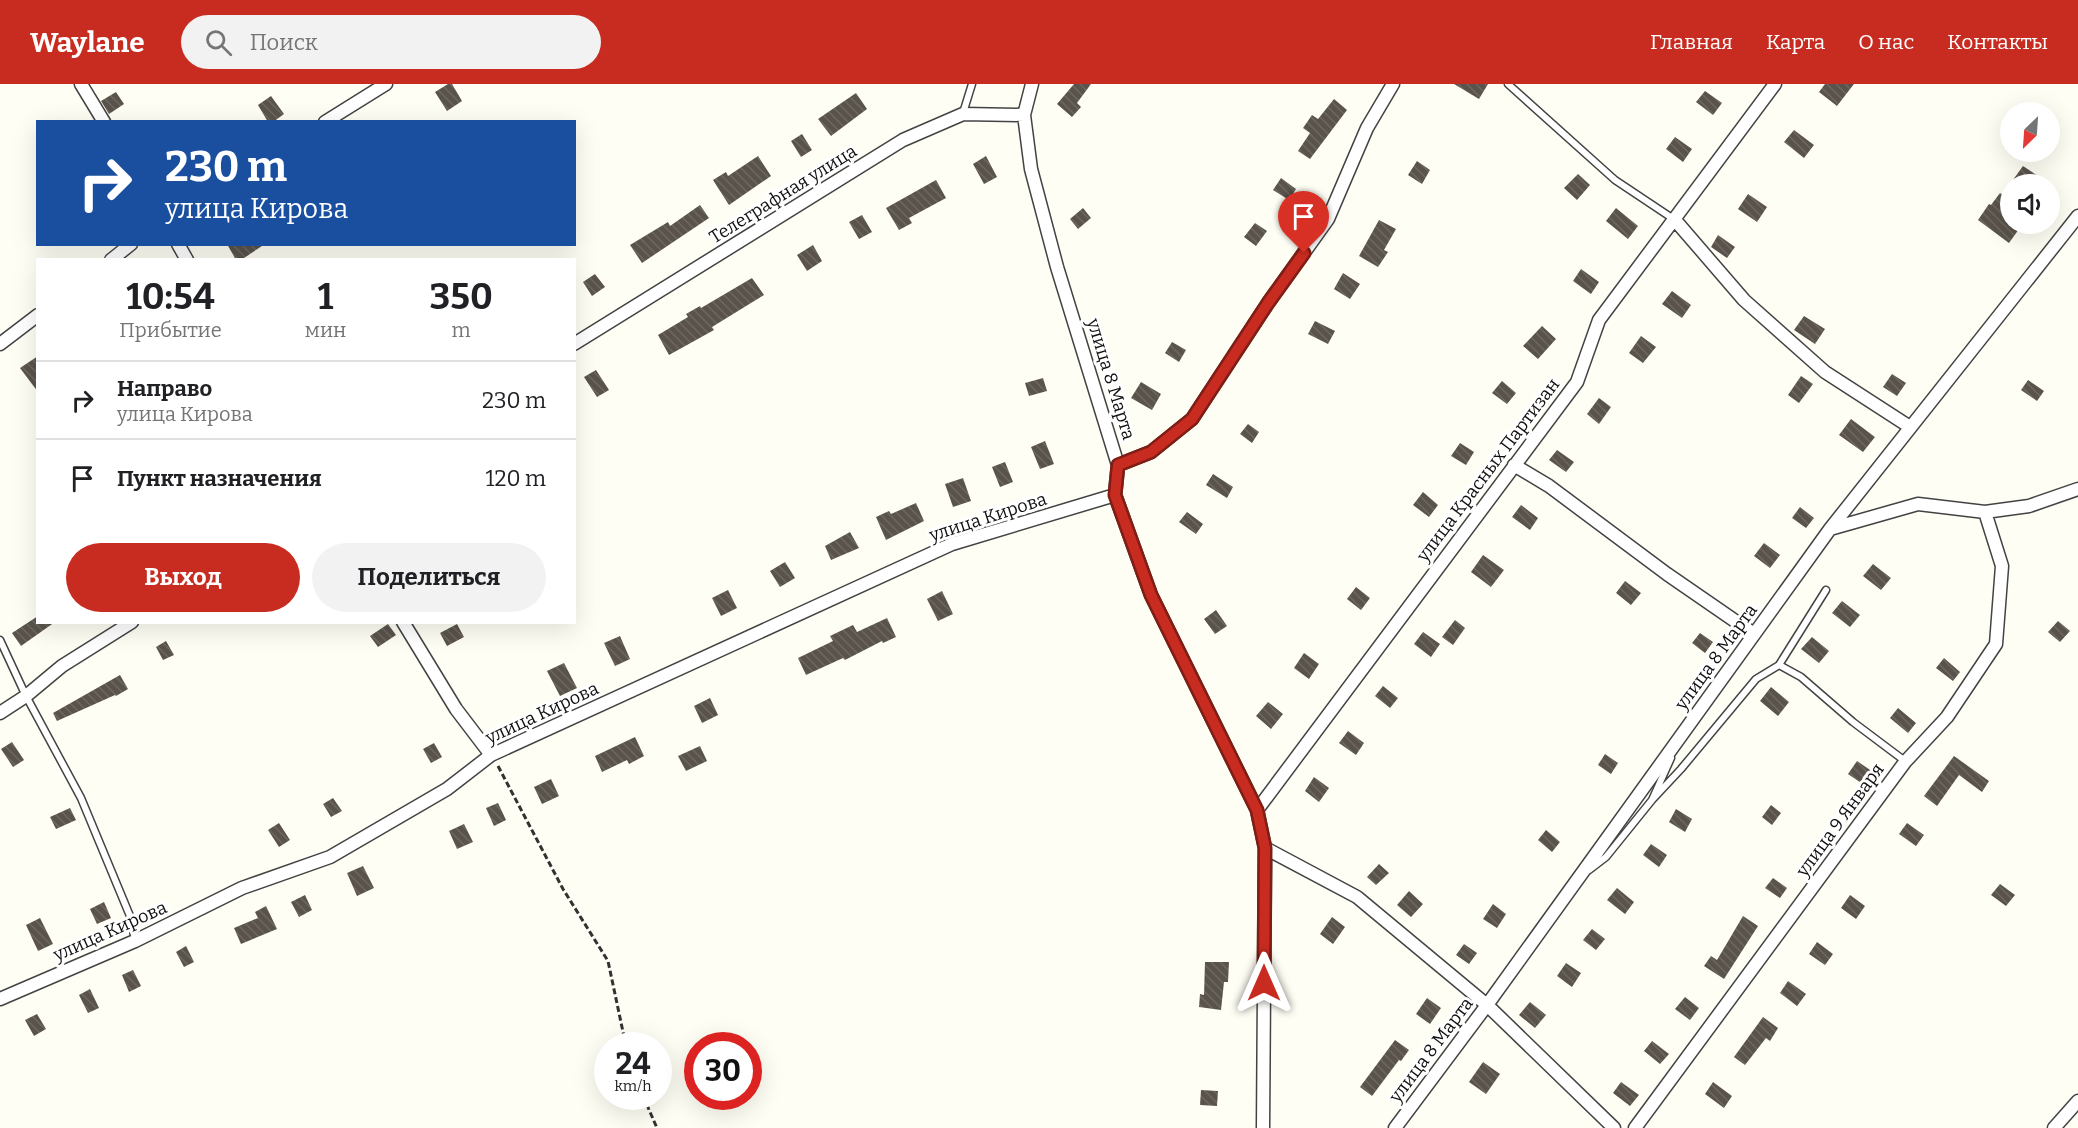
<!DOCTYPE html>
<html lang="ru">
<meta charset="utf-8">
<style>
body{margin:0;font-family:Bitter,serif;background:#f2f2f2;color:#202124;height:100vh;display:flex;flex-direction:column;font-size:22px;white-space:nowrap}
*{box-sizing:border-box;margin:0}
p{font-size:20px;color:#757577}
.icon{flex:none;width:33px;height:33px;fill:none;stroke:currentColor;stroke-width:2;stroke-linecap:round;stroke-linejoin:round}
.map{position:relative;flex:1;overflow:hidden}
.details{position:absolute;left:36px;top:174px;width:540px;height:366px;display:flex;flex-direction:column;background:#fff;border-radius:0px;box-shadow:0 6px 24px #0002}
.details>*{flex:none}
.banner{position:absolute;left:36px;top:36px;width:540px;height:126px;border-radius:0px;box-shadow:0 6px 24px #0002;background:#1a4fa0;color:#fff;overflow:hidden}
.needle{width:39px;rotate:205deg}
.controls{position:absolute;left:2000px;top:18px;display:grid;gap:12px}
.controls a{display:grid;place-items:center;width:60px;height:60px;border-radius:50%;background:#fff;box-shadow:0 6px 24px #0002;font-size:30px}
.speed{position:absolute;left:594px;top:948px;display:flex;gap:12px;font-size:30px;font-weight:700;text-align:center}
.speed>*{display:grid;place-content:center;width:78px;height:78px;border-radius:50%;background:#fff;box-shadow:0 6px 24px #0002;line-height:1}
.speed small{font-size:15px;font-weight:400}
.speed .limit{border:9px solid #d22;background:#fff;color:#111}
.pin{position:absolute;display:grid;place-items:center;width:51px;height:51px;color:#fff;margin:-62px -26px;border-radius:50% 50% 50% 0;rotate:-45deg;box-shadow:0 0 6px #0007}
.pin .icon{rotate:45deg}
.me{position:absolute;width:66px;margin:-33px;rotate:0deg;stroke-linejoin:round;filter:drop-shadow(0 0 4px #0008)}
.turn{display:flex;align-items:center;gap:21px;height:126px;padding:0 30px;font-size:27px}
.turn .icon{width:78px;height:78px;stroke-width:2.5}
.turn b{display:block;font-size:42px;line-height:51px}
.eta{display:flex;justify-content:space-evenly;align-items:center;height:102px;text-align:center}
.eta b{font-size:36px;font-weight:700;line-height:42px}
.button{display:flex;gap:12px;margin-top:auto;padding:12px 30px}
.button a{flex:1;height:69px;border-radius:36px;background:#c82c21;color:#fff;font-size:24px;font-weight:700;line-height:69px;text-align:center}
.button a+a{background:#f2f2f2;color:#202124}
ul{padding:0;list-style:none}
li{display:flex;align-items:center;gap:18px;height:78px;padding:0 30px;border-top:2px solid #e0e0e0}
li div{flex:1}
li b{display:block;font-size:22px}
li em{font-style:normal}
header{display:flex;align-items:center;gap:36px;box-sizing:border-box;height:84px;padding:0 30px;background:#c82c21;color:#fff}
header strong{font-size:28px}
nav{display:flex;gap:33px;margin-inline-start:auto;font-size:21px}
.search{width:420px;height:54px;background:#f2f2f2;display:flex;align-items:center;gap:15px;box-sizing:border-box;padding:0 21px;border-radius:33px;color:#757577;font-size:22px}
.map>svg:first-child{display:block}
.building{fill:url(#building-back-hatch)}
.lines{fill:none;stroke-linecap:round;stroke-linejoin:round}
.service-casing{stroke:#434343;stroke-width:9}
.minor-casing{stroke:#434343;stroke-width:15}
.path{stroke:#323232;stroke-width:3;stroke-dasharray:6 3;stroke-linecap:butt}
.service{stroke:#fff;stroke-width:6}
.minor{stroke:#fff;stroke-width:12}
.route-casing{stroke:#821d15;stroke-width:15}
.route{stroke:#c82c21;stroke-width:10}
.labels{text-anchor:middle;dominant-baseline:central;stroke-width:6;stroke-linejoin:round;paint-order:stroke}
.street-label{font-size:18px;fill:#101010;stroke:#fff}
</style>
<header>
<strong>Waylane</strong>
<div class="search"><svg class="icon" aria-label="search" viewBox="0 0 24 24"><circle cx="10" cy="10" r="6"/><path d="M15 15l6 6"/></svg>Поиск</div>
<nav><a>Главная</a><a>Карта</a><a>О нас</a><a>Контакты</a></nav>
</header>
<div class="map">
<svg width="2078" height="1044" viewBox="0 0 2078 1044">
<defs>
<pattern id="building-back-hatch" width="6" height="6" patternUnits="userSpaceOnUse" patternTransform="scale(1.5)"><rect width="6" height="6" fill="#5a534c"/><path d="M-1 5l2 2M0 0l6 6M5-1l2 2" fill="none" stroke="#6d6761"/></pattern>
</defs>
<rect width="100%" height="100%" fill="#fffef4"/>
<path class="building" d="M448 0H452L462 17 447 27 435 8Z
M1074 0H1091L1077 19 1081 23 1072 33 1057 20Z
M1454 0H1488L1479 15Z
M1825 0H1854L1837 22 1819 8Z
M1705 7 1722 19 1713 31 1696 18Z
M116 8 124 20 109 30 101 17Z
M856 9 867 25 831 52 818 35Z
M271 12 284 30 273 38H268L258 21Z
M1334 15 1347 26 1310 75 1298 67 1310 49 1303 44 1312 31 1318 35Z
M1794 46 1814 61 1804 74 1784 58Z
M802 50 812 66 801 73 791 57Z
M1675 53 1692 65 1683 78 1666 65Z
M758 72 771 92 729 121 713 96 726 88 728 92Z
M986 72 997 93 984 100 973 80Z
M1417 77 1430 86 1422 100 1408 91Z
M2023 82 2050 100H2010Z
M1578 90 1590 101 1577 116 1564 104Z
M1281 94 1296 105 1289 116 1273 106Z
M936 96 946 114 909 134 912 139 899 146 886 124Z
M2000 109 2010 116V140L2019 145 2009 159 1978 136 1989 120 1991 121Z
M1748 110 1767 123 1757 138 1738 125Z
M700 121 709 134 642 179 630 161 668 138 670 142Z
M1083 124 1091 134 1078 145 1070 135Z
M1616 124 1638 142 1628 155 1606 137Z
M862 131 872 148 859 155 849 138Z
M1379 136 1396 145 1384 166 1388 168 1378 183 1359 172Z
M1255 139 1267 147 1256 162 1244 153Z
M1718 151 1735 163 1727 174 1711 163Z
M227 160H265L241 176H236Z
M813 161 822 177 807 187 797 171Z
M1581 185 1599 198 1591 210 1573 197Z
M1343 189 1360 200 1350 215 1334 205Z
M595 190 605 203 592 212 583 198Z
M752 194 764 211 712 243 714 246 669 271 658 251 688 233 686 230 700 222 701 224Z
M1672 207 1691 221 1682 234 1662 220Z
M1804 232 1825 245 1815 260 1794 246Z
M1315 237 1335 247 1328 260 1308 250Z
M1542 242 1556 255 1538 275 1523 262Z
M1641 252 1656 263 1643 279 1629 269Z
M1172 258 1186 266 1179 278 1165 269Z
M38 272V308L20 284Z
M596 286 609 306 597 313 584 293Z
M1892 290 1906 299 1897 312 1883 303Z
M1801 292 1813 300 1799 319 1788 311Z
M1043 294 1047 307 1029 312 1025 299Z
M2028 296 2044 307 2037 317 2021 306Z
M1502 297 1516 309 1507 320 1492 309Z
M1141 298 1161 310 1152 326 1131 314Z
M1599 314 1611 323 1599 340 1587 330Z
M1851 335 1875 353 1863 368 1839 351Z
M1248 340 1259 348 1252 359 1240 350Z
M1045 357 1054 380 1040 385 1031 363Z
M1460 359 1474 368 1466 381 1451 372Z
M1557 366 1574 378 1566 388 1549 376Z
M1005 378 1013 398 1000 403 992 383Z
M1213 390 1233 403 1227 414 1206 401Z
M963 394 971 417 953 423 945 400Z
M1423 408 1438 421 1429 433 1413 421Z
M916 419 924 437 886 456 876 433 889 427 891 430Z
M1521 421 1538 434 1530 446 1512 433Z
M1800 423 1814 434 1806 444 1792 434Z
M1187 428 1203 440 1196 450 1179 438Z
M850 448 859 464 831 476 825 462Z
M1764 459 1780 471 1770 484 1754 472Z
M1483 471 1504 486 1491 503 1471 488Z
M785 478 795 494 780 503 770 487Z
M1873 480 1891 494 1881 506 1863 492Z
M1625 497 1641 509 1631 521 1616 509Z
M1356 503 1370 514 1361 526 1347 515Z
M728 506 737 524 721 532 712 514Z
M942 507 953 530 938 537 927 515Z
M1842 517 1860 531 1850 543 1832 529Z
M1216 526 1227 542 1215 550 1204 535Z
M38 532V538H55L21 562 12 549Z
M887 534 896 553 883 559 882 557 845 576 843 574 806 591 798 574 833 557 830 552 853 541 857 548Z
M1455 536 1465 544 1453 561 1442 553Z
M2058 537 2070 547 2060 558 2048 548Z
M388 540 396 551 378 563 370 552Z
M457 540 464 553 447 562 440 549Z
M1423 548 1440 560 1431 573 1414 560Z
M1700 549 1713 558 1705 569 1692 559Z
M620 552 630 575 615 582 604 559Z
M1812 553 1829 567 1819 579 1801 565Z
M166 557 174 571 163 576 156 563Z
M1304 569 1319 580 1309 595 1294 584Z
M1944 574 1960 588 1953 597 1936 584Z
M564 579 577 604 560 612 547 587Z
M120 591 128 605 116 612 115 611 57 637 53 629Z
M1383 602 1398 614 1390 624 1375 612Z
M1771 603 1789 618 1778 632 1760 617Z
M710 614 718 631 702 639 694 622Z
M1268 618 1283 630 1271 645 1256 632Z
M1898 624 1916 639 1908 649 1890 634Z
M1348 647 1364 659 1356 671 1339 659Z
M635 653 644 672 629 680 627 676 602 688 595 672Z
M12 658 24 676 13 683 1 665Z
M434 659 442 673 431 679 423 665Z
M700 662 707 677 686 687 678 672Z
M1605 670 1618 679 1611 690 1598 681Z
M1954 672 1989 697 1982 708 1959 691 1937 722 1924 712Z
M1857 677 1876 690 1867 703 1848 690Z
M1314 693 1329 704 1319 718 1305 707Z
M551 695 559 712 542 720 534 703Z
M333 714 342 727 331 733 323 720Z
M498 719 506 736 494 742 486 724Z
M1771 721 1781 729 1772 741 1762 733Z
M70 724 76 736 56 745 50 733Z
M1676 725 1692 735 1685 748 1669 738Z
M279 739 290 756 279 763 268 746Z
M1907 739 1924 751 1916 762 1899 750Z
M464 740 473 758 457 765 449 747Z
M1546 746 1560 758 1552 768 1538 756Z
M1651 760 1667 771 1659 783 1643 771Z
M1379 780 1389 789 1376 801 1367 793Z
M363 782 374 804 357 812 347 789Z
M1773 794 1787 804 1780 814 1765 804Z
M2000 800 2015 811 2006 822 1991 811Z
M1617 804 1634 818 1625 830 1607 816Z
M1409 807 1423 820 1411 833 1397 821Z
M305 811 312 826 299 833 291 818Z
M1850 811 1865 822 1856 835 1841 824Z
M104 818 111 834 97 840 90 825Z
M1493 820 1506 830 1497 844 1483 835Z
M266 822 277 845 241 860 234 844 258 834 255 828Z
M1743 832 1758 842 1724 895 1704 882 1711 872 1717 876Z
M1332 833 1345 843 1333 860 1320 850Z
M40 834 53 860 38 867 26 841Z
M1592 845 1605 855 1596 866 1583 856Z
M1817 858 1833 870 1825 881 1809 870Z
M1464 860 1477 869 1469 880 1456 871Z
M186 862 194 878 184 883 176 868Z
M1205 878H1229L1228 898H1224L1221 926 1199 923 1200 910 1204 911Z
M1566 879 1581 889 1572 903 1557 892Z
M133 886 141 902 129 908 122 891Z
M1788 897 1806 910 1797 922 1780 909Z
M90 905 99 924 88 929 79 911Z
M1685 913 1699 924 1690 936 1675 925Z
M1427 914 1441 924 1430 940 1416 930Z
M1530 918 1546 931 1535 944 1519 931Z
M37 930 46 945 34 952 25 936Z
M1763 933 1778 944 1770 957 1766 954 1745 981 1734 973Z
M1395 956 1409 966 1401 977 1399 976 1372 1012 1360 1003Z
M1652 957 1669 970 1660 980 1644 967Z
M1483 978 1500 990 1486 1010 1469 998Z
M1621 998 1639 1011 1630 1022 1613 1009Z
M1713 998 1732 1012 1724 1024 1705 1010Z
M1201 1006 1218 1007 1217 1022 1200 1021Z"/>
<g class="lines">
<g class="service-casing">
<path id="service" d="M1508 0 1615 96 1675 136
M963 29 972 0
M0 556 26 612 81 714 130 832 135 856
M1779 581 1801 593 1853 638 1905 677
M1652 716 1681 685 1756 595 1779 581 1826 506
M1589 786 1606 773 1652 716 1671 674"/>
</g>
<g class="minor-casing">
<path id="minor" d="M81 0 104 38
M1032 0 1024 31 1031 85 1057 183 1118 381 1115 411 1151 511 1257 726 1265 764 1263 1044
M325 38 386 0
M1675 136 1744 216 1825 288 1910 343
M178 160 187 176
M111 176 131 160
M0 260 38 231
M574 260 903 56 963 30 1024 31
M1118 381 1151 368 1192 335 1268 219 1328 135 1367 44 1393 0
M1514 381 1549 402 1667 490 1754 550
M1830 445 1918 420 1985 428 2029 422 2078 405
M403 538 456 625 491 671
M0 629 26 612 62 582 132 538
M1257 726 1577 298 1599 236 1775 0
M1265 764 1357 813 1487 921 1614 1044
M0 915 135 857 242 804 330 773 447 705 491 671 952 460 1115 411
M1395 1044 1487 921 1830 445 2078 132
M1635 1044 1905 678 1947 633 1996 560 2002 482 1985 428
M2054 1044 2078 1017"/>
</g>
<path class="path" d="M498 682 563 805 608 877 626 962
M643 1012 657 1044"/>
<use href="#service" class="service"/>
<use href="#minor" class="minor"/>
</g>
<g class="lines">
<g class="route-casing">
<path id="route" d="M1264 899 1265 764 1257 726 1151 511 1115 411 1118 381 1151 368 1192 335 1268 219 1304 169"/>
</g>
<use href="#route" class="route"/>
</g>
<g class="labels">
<g class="street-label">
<text transform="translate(783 110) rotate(-32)">Телеграфная улица</text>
<text transform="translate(1111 295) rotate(73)">улица 8 Марта</text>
<text transform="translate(1488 386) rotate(-53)">улица Красных Партизан</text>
<text transform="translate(988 433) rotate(-18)">улица Кирова</text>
<text transform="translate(1716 573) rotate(-54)">улица 8 Марта</text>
<text transform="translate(542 629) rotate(-25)">улица Кирова</text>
<text transform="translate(1840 736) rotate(-54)">улица 9 Января</text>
<text transform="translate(110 847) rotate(-24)">улица Кирова</text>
<text transform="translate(1431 966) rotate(-53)">улица 8 Марта</text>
</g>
</g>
</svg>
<div class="controls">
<a><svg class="needle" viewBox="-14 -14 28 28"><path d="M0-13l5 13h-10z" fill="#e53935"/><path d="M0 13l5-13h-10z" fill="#757577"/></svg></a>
<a><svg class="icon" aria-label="sound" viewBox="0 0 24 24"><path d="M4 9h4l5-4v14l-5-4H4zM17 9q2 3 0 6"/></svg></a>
</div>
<div class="speed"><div>24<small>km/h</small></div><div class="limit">30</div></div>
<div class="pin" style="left:1304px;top:169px;background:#d93025"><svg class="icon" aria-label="arrive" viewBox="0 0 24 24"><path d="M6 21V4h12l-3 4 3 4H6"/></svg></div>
<svg class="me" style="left:1264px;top:899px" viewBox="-20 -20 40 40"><path d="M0-17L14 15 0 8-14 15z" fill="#c82c21" stroke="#fff" stroke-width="4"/></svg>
<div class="banner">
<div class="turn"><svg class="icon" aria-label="right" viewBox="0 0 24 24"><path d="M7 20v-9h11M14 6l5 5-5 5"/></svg><div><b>230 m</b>улица Кирова</div></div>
</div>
<section class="details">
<div class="eta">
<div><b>10:54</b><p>Прибытие</p></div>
<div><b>1</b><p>мин</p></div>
<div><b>350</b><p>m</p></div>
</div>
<ul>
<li><svg class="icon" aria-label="right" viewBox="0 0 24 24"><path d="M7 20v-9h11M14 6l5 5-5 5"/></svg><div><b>Направо</b><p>улица Кирова</p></div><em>230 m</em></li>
<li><svg class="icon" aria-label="arrive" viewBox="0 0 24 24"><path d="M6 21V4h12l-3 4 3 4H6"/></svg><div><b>Пункт назначения</b></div><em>120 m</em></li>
</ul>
<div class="button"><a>Выход</a><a>Поделиться</a></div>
</section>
</div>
